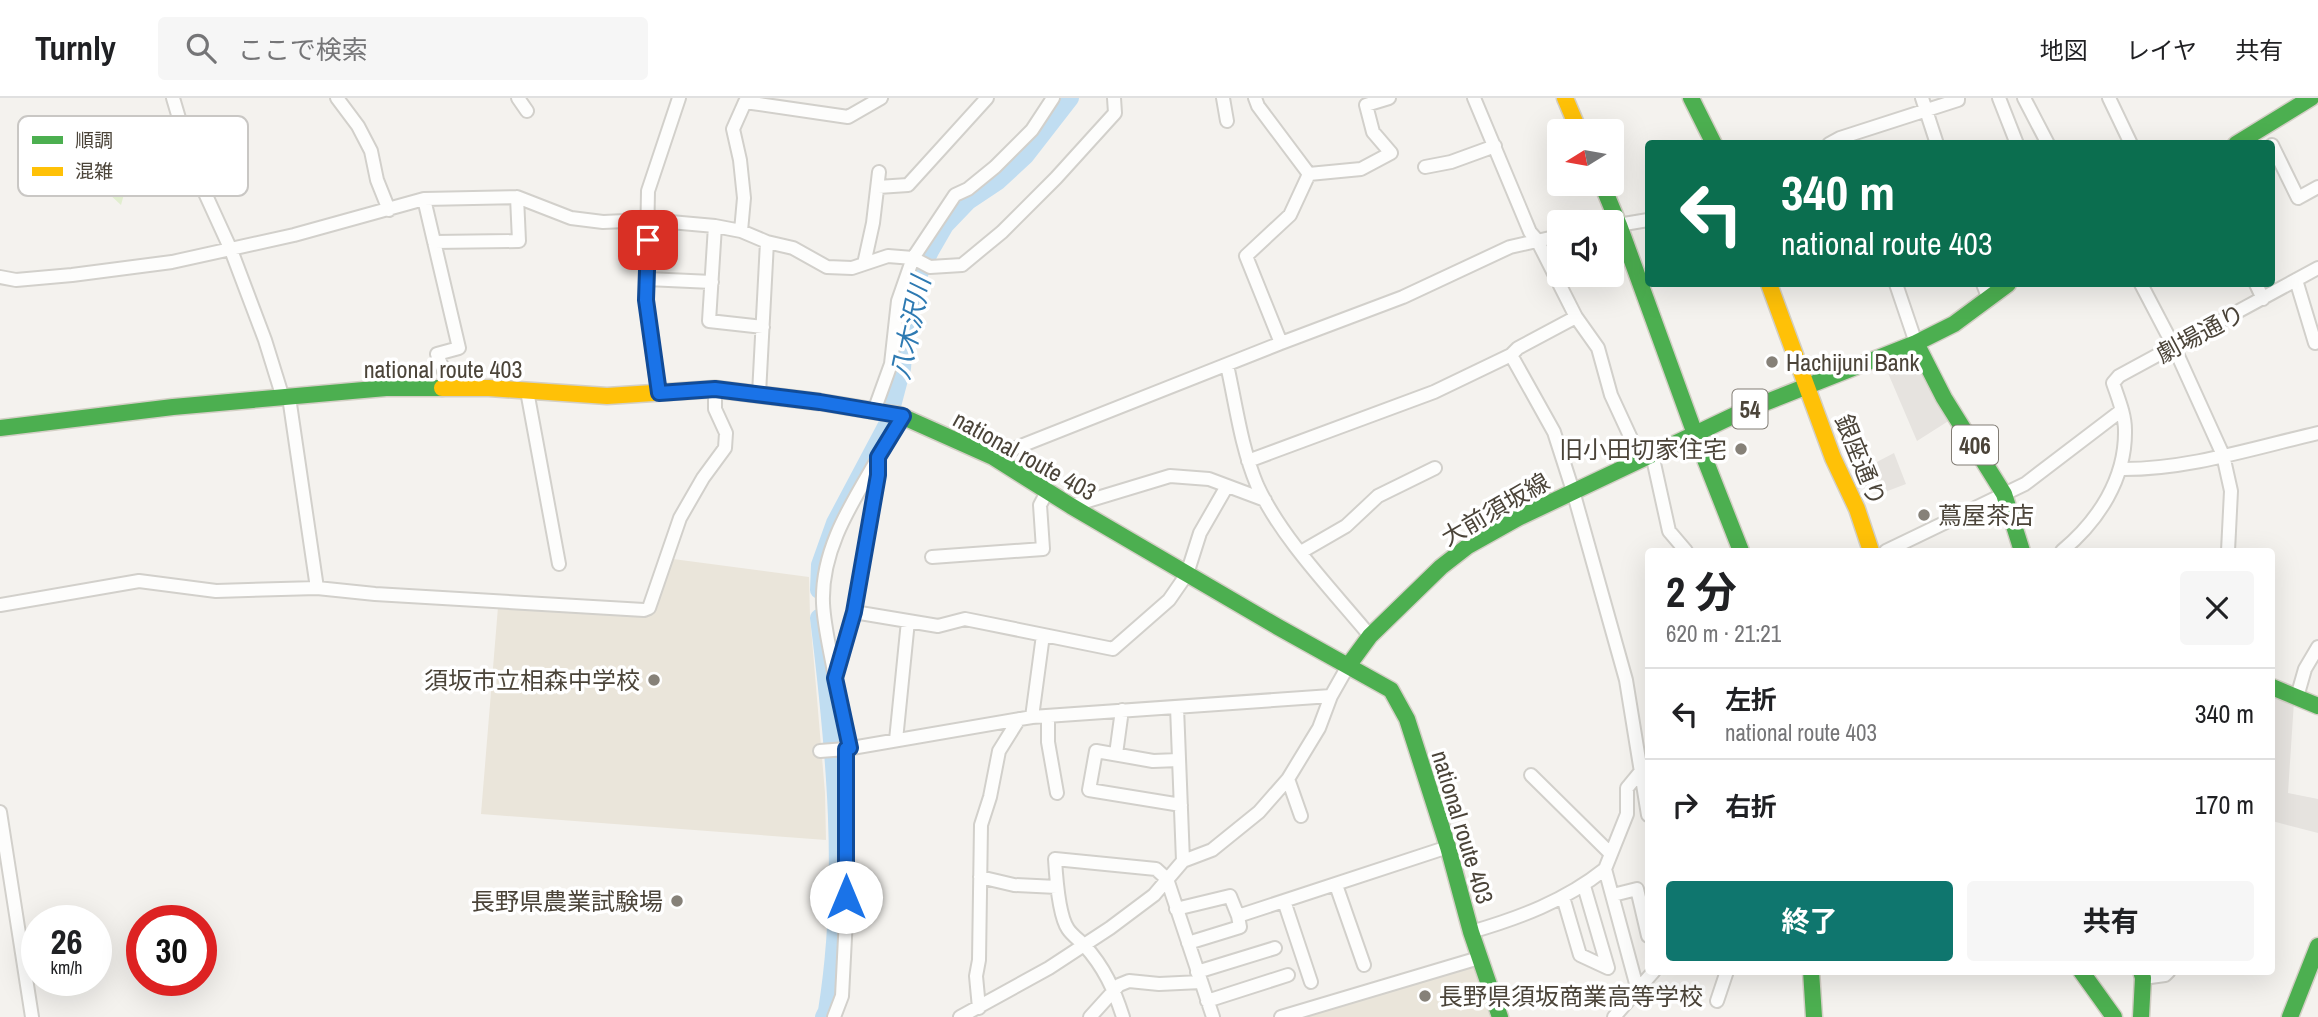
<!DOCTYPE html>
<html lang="ja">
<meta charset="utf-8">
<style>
body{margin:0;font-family:"Archivo Narrow","Noto Sans JP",sans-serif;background:#f6f6f6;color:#202124;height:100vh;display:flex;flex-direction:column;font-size:26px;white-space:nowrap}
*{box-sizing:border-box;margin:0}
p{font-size:23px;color:#757577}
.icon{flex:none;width:38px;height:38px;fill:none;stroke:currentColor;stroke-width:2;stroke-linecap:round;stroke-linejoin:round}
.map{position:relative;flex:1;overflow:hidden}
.drawer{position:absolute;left:1645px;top:450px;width:630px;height:427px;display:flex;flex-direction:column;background:#fff;border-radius:7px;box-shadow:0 7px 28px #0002}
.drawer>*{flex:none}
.top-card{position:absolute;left:1645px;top:42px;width:630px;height:147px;border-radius:7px;box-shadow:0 7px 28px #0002;background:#0b6e4f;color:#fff;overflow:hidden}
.needle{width:46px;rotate:259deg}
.buttons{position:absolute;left:1547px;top:21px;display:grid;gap:14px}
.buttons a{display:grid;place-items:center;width:77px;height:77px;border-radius:7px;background:#fff;box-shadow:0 7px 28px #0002;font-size:35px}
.speed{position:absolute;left:21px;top:807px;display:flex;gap:14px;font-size:35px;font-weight:700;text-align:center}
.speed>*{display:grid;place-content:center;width:91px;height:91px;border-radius:50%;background:#fff;box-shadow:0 7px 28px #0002;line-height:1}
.speed small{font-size:18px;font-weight:400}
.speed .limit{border:10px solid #d22;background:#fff;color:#111}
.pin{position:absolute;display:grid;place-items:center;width:60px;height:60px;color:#fff;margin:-30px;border-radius:14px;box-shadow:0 4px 10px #0006}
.me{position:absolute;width:77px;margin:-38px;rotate:0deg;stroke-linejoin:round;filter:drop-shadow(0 0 5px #0008)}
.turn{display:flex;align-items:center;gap:24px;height:147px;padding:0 21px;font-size:32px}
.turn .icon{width:91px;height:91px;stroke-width:2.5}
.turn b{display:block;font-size:49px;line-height:60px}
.round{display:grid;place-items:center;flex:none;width:74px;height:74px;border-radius:7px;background:#f6f6f6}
.headline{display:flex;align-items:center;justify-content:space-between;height:119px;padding:0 21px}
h1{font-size:42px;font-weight:700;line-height:52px}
.button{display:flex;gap:14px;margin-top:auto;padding:14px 21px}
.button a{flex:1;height:80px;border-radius:7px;background:#0f766e;color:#fff;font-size:28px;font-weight:700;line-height:80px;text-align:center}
.button a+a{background:#f6f6f6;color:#202124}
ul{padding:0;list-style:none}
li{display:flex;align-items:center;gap:21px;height:91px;padding:0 21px;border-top:2px solid #e0e0e0}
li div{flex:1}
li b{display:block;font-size:26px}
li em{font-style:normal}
header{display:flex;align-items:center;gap:42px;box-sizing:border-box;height:98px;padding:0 35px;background:#fff;border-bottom:2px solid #e0e0e0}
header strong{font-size:33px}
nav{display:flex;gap:38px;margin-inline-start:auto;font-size:24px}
.search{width:490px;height:63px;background:#f6f6f6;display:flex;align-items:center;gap:18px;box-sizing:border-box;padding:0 24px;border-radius:7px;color:#757577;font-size:26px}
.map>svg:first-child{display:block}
.education{fill:#eae5da}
.cemetery{fill:url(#cemetery-stones)}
.parking{fill:#e6e3df}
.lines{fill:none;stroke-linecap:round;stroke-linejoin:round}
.river{stroke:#c0ddf1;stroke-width:18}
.street-casing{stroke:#d2d0cb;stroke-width:16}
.fast-casing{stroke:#d3cfc5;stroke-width:19}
.slow-casing{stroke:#d3cfc5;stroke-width:19}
.street{stroke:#fdfdfc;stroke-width:12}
.fast{stroke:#4caf50;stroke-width:16}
.slow{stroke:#ffc107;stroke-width:16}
.route-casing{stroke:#114b97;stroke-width:18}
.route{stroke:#1a73e8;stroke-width:12}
.poi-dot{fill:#868178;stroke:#fff;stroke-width:2.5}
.labels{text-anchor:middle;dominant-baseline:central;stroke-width:7;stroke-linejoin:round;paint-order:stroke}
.shield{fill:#fff;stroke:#817c74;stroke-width:2}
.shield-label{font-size:23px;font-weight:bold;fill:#4b4439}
.street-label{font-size:24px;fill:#4b4439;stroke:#fff}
.poi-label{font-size:24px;fill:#4b4439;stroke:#fff;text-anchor:start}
.water-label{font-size:26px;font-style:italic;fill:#2e7ab2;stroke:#fff}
.key{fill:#fff;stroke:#c9c7c4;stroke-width:2}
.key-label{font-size:19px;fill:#4b4439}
</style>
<header>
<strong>Turnly</strong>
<div class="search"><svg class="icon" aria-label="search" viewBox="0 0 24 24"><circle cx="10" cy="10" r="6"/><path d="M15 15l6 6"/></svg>ここで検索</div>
<nav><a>地図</a><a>レイヤ</a><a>共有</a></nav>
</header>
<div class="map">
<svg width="2318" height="919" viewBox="0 0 2318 919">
<defs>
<pattern id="cemetery-stones" width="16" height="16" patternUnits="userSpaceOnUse" patternTransform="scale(1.75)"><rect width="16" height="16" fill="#e1eecf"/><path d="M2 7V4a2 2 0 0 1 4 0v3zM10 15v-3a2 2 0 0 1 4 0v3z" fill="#c3cdb2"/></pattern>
</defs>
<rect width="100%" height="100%" fill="#f4f2ee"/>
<path class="education" d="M673 461 809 479 810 518 825 695 826 742 481 716 498 509 654 510Z
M1473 868 1490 919H1299L1436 877H1445Z"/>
<path class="cemetery" d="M128 49 146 51 141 91 126 89 121 107 108 95 107 52Z"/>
<path class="parking" d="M1916 256 1950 322 1917 343 1885 268Z
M1894 355 1906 386 1885 394 1880 382 1857 392 1850 378Z
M2272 594 2294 603 2288 695 2318 701V735L2272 723Z"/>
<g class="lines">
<path class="river" d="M819 492 820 467 835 425 887 327 902 270 906 222 915 184 930 153 945 127 968 103 998 83 1025 58 1070 0
M819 520C835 650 848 783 827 913L824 919"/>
<g class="street-casing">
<path id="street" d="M173 0 194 71 231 152 265 242 283 300
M337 0 358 28 371 53 377 82 389 112
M518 0 527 13
M1053 0 1032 32 995 69 968 91 955 97 913 160 930 169 962 167 1002 134 1056 80 1115 15 1114 0
M1223 0 1227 23
M1255 0 1258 8 1309 76 1290 117 1246 158 1281 245
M1474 0 1530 134 1537 142 1576 219 1598 250 1611 297 1641 362
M1922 0 1937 46
M1999 0 2017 46
M2024 0 2048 46
M2109 0 2131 46
M1829 46 1840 40 1958 2V0
M2272 47 2298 100 2318 89
M1425 69 1451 64 1495 48
M1309 76 1361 71 1391 55 1373 34 1366 7 1389 0
M878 89 908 87 987 0
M424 101 459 250 437 256 450 289
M715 128 709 223 763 229
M1612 128 1648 122
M741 133 744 100 740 62 733 31 745 4 848 19 881 0
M434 144 519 143 517 99
M767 144 793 150 827 169 852 170 888 158 913 160 898 203 891 266 874 313
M864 166 873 125 879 74
M0 179 16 182 72 177 172 164 294 137 424 101 517 99 571 120 603 124 648 122 715 128 741 133 767 144 759 296
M647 181 712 184
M2296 182 2315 245
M1896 186 1916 245
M1983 186 1988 199
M2141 186 2174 249 2223 357 2231 393 2228 453
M2256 186 2263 201
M1511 257 1554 334 1573 393 1626 582 1648 717
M1227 267C1236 307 1241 349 1257 387 1281 440 1333 493 1370 538
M527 293 559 466
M658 295 646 202 648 93 679 0
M289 299 317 490
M903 318 878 359V377L854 514 938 528 965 521 1113 551 1169 502 1187 476 1200 435 1227 388
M1652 356 1669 433 1686 453
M993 359 1281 245 1403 199 1510 149 1559 138
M1248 363 1434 294 1511 257 1518 250 1576 219
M2120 371C2186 372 2254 350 2318 335
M1071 408 1170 378 1209 381 1265 402
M1886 453 2025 386 2122 312
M2062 453C2098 423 2126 381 2125 332 2125 316 2118 300 2113 285L2119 278 2318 170
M1301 454 1346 428 1378 398 1435 370
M932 459 1043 451 1040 407 1048 392
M0 507 139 483 216 493 317 490 375 496 644 512 649 510 680 420 703 380 725 350 726 335 715 311V291
M835 580C831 555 824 529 823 505 821 451 852 405 878 360
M2297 599 2305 571 2318 549
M1177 609 1183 763
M1032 619 1043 537
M1048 619V644L1057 695
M896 642 908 523
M850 650 835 580 854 514
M820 653 846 651 1032 619 1331 598
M1116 656 1122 612
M1179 662 1153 663 1096 653 1089 692 1181 707
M1531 677 1611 756 1605 771 1638 893
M1288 681 1301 718
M0 714 32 919
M1611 756 1627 716V690L1641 673
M980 779 1014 787 1057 789
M1336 787 1364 867
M1613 797 1637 791 1648 838
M1563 799 1580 857 1608 870 1584 788
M1284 803 1311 884
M1176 811 1230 798 1238 818
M1471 834C1519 820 1565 803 1605 771
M1188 845 1240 829 1238 818 1448 749
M1197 874 1275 850
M2143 880 2165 877 2169 873
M1207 903 1288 877
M1717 903 1727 873
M979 910 976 878 979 862 981 727 990 699 999 653 1019 621
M834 919 842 898 846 820V651
M960 919 1049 870 1110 830 1154 797 1183 763 1212 752 1259 714 1288 681 1319 630 1331 598 1348 568
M1090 919 1119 887 1129 883 1159 886 1201 884
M1123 919C1114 891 1104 869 1084 847 1079 842 1072 837 1068 831 1059 818 1056 778 1055 761L1156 771 1167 781 1213 919
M1281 919 1479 860
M1614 919 1654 873"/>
</g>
<g class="fast-casing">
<path id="fast" d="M1691 0 1714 46
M2236 46 2311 0
M1602 86 1619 127 1695 336 1739 315 1916 245
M2008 186 1954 226 1916 245 1944 300 2004 396 2022 453
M899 317 993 359 1071 408 1278 529 1391 592 1407 621 1448 749 1471 834 1500 919
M0 330 173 309 386 290H442
M1348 568 1370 538 1441 469 1468 448 1518 420 1695 336 1741 453
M2272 589 2318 608
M1811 873 1814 919
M2081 873 2114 919
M2141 873 2143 880 2141 919
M2290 919 2318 848"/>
</g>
<g class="slow-casing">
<path id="slow" d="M1565 0 1579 33
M1769 186 1833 360 1857 411 1871 453
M442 290H489L607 298 715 291 820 304 899 317"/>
</g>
<use href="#street" class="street"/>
<use href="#fast" class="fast"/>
<use href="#slow" class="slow"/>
</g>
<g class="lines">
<g class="route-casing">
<path id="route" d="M648 142 646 202 659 295 715 291 820 304 903 318 878 359V377L854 514 835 580 850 650 846 651V799"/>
</g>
<use href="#route" class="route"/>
</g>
<g class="poi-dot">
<circle cx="1772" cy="264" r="7"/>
<circle cx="1741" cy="351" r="7"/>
<circle cx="1924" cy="417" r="7"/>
<circle cx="654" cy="582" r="7"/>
<circle cx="677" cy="803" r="7"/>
<circle cx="1425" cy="898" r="7"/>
</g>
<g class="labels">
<g class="shield">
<rect x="1732.5" y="291.5" width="35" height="39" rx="5"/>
<rect x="1952" y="327.5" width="46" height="39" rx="5"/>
</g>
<g class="shield-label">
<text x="1750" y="311">54</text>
<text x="1975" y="347">406</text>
</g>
<g class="street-label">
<text transform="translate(2200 235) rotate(-28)">劇場通り</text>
<text x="443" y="271">national route 403</text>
<text transform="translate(1025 357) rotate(29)">national route 403</text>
<text transform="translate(1861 362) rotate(68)">銀座通り</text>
<text transform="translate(1495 411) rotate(-30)">大前須坂線</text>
<text transform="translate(1463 729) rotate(73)">national route 403</text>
</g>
<g class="poi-label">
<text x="1786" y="264">Hachijuni Bank</text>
<text x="1727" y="351" text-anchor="end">旧小田切家住宅</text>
<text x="1938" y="417">蔦屋茶店</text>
<text x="640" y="582" text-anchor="end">須坂市立相森中学校</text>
<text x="663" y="803" text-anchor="end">長野県農業試験場</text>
<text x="1439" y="898">長野県須坂商業高等学校</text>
</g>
<g class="water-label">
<text transform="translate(910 230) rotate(-78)">八木沢川</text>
</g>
</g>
<rect x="18" y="18" width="230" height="80" rx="10" class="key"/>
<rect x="32" y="38" width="31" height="8" fill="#4caf50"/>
<rect x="32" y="69" width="31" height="9" fill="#ffc107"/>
<g class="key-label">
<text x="75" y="49">順調</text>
<text x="75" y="80">混雑</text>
</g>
</svg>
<div class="buttons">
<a><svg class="needle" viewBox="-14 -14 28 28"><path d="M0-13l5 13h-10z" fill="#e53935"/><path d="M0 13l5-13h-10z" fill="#757577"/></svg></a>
<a><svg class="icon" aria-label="sound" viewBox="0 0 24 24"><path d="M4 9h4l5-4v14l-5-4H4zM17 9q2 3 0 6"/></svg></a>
</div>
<div class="speed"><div>26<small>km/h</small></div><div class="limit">30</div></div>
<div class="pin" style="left:648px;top:142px;background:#d93025"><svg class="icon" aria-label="arrive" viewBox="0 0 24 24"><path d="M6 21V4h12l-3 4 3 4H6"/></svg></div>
<svg class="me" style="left:846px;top:799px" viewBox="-20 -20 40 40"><circle r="19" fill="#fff"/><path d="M0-13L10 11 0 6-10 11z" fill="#1a73e8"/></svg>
<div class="top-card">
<div class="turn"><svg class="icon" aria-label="left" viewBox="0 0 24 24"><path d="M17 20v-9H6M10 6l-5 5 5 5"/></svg><div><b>340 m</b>national route 403</div></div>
</div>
<section class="drawer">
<div class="headline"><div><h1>2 分</h1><p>620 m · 21:21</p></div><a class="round"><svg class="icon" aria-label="close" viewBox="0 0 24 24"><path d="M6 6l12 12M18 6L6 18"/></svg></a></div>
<ul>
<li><svg class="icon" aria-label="left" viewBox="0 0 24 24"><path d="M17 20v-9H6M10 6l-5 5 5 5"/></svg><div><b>左折</b><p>national route 403</p></div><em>340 m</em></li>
<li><svg class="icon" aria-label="right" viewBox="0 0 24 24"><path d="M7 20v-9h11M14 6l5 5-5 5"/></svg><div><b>右折</b></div><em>170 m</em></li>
</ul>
<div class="button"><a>終了</a><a>共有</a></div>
</section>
</div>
